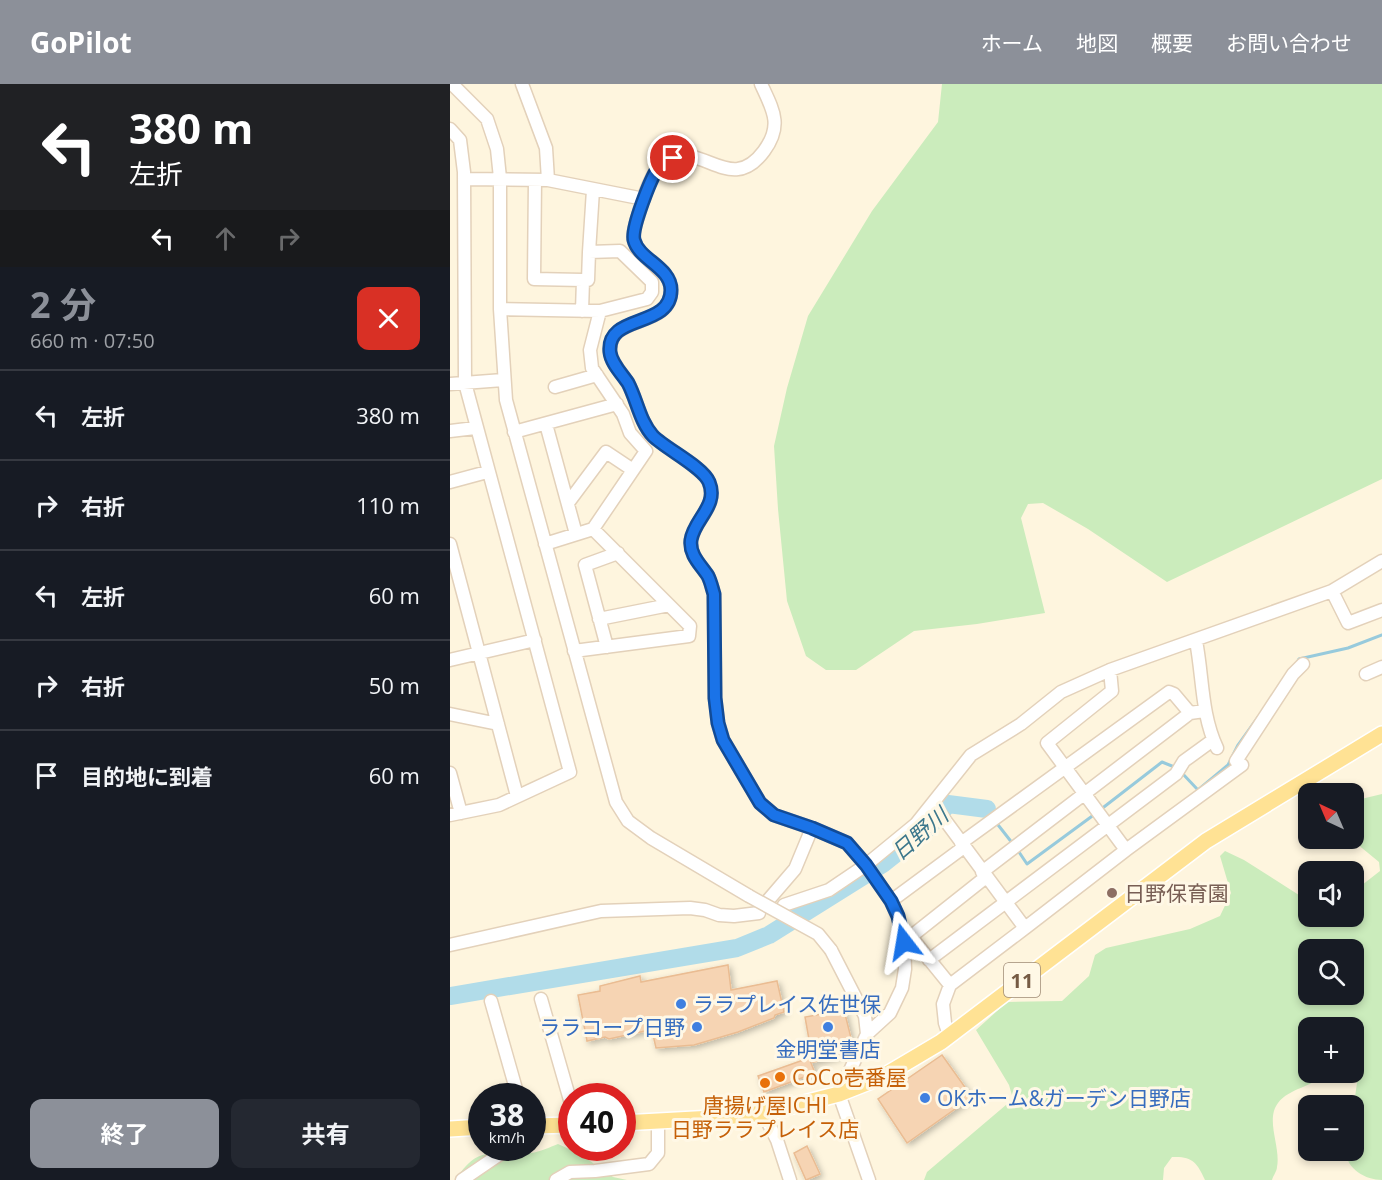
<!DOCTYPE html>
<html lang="ja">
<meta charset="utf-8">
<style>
body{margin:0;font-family:"Open Sans","Noto Sans JP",sans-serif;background:#242831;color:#f1f3f6;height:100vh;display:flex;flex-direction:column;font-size:22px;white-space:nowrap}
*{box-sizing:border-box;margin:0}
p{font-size:20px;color:#9ea1a6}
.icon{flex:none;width:33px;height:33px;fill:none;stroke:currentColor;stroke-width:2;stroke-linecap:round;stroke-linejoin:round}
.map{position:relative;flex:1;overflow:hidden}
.panel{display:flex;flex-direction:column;background:#171b24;width:450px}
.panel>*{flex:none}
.hud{background:#202124;color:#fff;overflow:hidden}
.needle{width:39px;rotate:316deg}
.tools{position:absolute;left:848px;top:699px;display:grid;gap:12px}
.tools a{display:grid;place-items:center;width:66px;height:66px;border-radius:12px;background:#171b24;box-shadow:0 3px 9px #0003;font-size:30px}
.speed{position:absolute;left:18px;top:999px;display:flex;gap:12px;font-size:30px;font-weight:700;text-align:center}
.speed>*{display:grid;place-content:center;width:78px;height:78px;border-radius:50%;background:#171b24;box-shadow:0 3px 9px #0003;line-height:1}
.speed small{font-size:15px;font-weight:400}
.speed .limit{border:9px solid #d22;background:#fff;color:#111}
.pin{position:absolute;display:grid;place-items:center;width:51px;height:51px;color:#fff;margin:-26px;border:3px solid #fff;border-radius:50%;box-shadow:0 2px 6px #0007}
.me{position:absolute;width:66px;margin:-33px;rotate:346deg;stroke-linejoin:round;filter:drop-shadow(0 0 4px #0008)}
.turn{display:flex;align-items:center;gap:21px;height:126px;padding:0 30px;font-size:27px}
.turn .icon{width:78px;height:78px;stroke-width:2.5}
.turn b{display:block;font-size:42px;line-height:51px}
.lanes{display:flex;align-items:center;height:57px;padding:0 30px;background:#0003;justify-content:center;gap:30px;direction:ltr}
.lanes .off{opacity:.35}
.round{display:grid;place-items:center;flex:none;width:63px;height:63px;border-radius:12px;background:#242831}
.head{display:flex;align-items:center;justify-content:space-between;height:102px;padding:0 30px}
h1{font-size:36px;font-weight:700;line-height:45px;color:#8c9099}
.action{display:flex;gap:12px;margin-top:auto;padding:12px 30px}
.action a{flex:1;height:69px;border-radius:12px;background:#8c9099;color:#fff;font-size:24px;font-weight:700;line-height:69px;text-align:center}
.action a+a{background:#242831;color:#f1f3f6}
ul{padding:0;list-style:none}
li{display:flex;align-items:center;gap:18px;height:90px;padding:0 30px;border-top:2px solid #363941}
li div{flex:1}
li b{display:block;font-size:22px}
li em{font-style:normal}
header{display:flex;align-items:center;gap:36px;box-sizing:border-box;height:84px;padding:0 30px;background:#8c9099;color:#fff}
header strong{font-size:28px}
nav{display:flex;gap:33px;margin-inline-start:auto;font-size:21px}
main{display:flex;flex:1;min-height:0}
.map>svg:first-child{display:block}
.green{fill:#cbecbc;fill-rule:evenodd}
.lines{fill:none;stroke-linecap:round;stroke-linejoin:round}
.stream{stroke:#97cadc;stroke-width:3}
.river{stroke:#b1dce9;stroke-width:18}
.building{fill:#f6d4b3;stroke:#eabc92;stroke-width:1.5;filter:url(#shadow)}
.minor-casing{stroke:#e3d1ba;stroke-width:15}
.major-casing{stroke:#fff;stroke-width:18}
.minor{stroke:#fff;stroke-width:12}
.major{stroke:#ffe294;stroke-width:15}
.minor-bridge-casing{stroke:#e3d1ba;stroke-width:15;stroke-linecap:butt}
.minor-bridge{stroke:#fff;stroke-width:12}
.route-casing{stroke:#114b97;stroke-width:15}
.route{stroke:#1a73e8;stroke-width:10}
.education-dot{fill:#8d6e63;stroke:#fff8e6;stroke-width:2}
.shop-dot{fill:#3f7fe0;stroke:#fff8e6;stroke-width:2}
.food-dot{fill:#e8710a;stroke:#fff8e6;stroke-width:2}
.labels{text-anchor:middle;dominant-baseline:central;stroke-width:6;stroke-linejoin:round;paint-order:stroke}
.shield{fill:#fff8e6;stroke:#9f8a75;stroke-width:1.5}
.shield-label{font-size:20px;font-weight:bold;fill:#765b44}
.education-label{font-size:21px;fill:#785e54;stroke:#fff8e6;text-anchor:start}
.shop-label{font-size:21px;fill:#366cbe;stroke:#fff8e6;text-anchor:start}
.food-label{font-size:21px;fill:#c56008;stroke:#fff8e6;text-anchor:start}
.water-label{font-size:22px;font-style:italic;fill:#3c778c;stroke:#fff8e6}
</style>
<header>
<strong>GoPilot</strong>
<nav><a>ホーム</a><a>地図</a><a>概要</a><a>お問い合わせ</a></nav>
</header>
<main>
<section class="panel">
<div class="hud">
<div class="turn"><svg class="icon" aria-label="left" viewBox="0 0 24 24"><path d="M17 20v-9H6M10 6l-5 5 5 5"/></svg><div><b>380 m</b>左折</div></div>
<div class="lanes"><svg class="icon" aria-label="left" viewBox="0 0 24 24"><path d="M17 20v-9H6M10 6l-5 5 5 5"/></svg><svg class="icon off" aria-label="ahead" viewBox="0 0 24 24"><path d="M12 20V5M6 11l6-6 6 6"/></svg><svg class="icon off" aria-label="right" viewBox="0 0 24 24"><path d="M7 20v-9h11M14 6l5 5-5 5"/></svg></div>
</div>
<div class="head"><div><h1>2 分</h1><p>660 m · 07:50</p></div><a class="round" style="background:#d93025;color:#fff"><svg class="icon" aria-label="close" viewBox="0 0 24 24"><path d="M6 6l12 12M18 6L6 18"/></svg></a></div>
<ul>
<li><svg class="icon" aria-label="left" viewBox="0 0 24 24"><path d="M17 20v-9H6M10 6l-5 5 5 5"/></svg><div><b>左折</b></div><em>380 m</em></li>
<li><svg class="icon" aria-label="right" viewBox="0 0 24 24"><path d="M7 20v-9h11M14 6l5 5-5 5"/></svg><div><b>右折</b></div><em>110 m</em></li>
<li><svg class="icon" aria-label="left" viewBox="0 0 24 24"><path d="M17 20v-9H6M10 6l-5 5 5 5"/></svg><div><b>左折</b></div><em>60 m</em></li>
<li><svg class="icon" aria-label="right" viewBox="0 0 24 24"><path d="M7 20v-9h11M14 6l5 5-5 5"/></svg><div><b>右折</b></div><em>50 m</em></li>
<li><svg class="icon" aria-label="arrive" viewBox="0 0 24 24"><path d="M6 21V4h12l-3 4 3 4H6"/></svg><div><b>目的地に到着</b></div><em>60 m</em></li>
</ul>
<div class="action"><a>終了</a><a>共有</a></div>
</section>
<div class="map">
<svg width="932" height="1096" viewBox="0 0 932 1096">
<defs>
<filter id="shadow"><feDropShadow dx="2.5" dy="2.5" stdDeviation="3" flood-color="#0004"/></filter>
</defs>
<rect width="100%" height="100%" fill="#fef5de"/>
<path class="green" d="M492 0H932V395L717 498 638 445 593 419 578 420 571 434 595 529 527 540 464 547 406 586H376L356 572 337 517 328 425 324 362 337 304 358 232 422 127 488 38Z
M932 710V1096C916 1096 896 1085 896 1067L903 1066V1028L909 984 903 976V944H858V988L874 989C864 1003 839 1004 828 1019 815 1036 831 1063 827 1083 827 1087 823 1092 822 1096H755C747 1078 742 1072 722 1073L714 1084 713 1096H474L477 1088 563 1015 559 1001 526 946 557 918 612 917 639 892 645 871 656 864 740 845 770 832 781 809 770 772 775 767 794 776 852 813 858 814V832H903V808L930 787 929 778 901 755 903 754V717ZM858 866H903V910H858Z
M108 1060 130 1070 163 1093 177 1096H6C28 1058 47 1073 81 1069 90 1068 100 1063 108 1060Z"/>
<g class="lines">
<path class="stream" d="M847 579 849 575 898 564 932 551
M732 689 748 706 778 681 788 661 808 633
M537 725 541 731
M650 726 712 678 727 684
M545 737 563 760
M567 765 577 780 645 730"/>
<path class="river" d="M0 912 287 864 319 851 434 779 478 744 498 720 537 725"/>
</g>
<path class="building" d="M278 881 281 906 327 897 334 928 325 931 324 934 288 948 244 961 206 964 201 942 195 947 159 955 155 953 137 957 128 911 150 907V902L190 892 191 898Z
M394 926 401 954 387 973 363 978 355 933Z
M492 971 522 1013 457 1059 428 1015Z
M359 974 365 989 314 1008 308 992Z
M357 1062 370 1090 356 1096 344 1069Z"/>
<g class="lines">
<g class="minor-casing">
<path id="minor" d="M2 0 37 35 47 65 50 94V225L56 316 166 718 178 737 201 754 299 812
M72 0 96 64 98 96
M311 0C323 26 333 41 314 67 280 113 252 55 215 77 203 84 193 115 189 129 187 136 182 148 184 156 188 176 221 183 221 206 222 245 157 229 160 268 161 278 172 290 178 299 187 316 190 338 203 352 216 365 253 383 259 398 269 422 244 436 241 456 239 471 251 481 258 492 261 498 262 504 264 510L265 614 268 639 273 656 310 719 324 731 362 744 397 759 416 781 441 817 448 833 454 858 455 885 452 904 440 929 417 950 389 1010 419 1096
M0 45 10 56 14 88 15 299 120 688 49 721 0 731
M14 95 98 96 194 115
M85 96 84 195 133 196
M50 225 150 227
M132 227 133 196H138L139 168
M0 300 53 296
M105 303 147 291
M96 340 126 450
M0 347 25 344
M64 348 167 320
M0 398 37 388
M118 419 156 368 183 386
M0 460 67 712
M95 460 143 445 196 367 180 349 173 330 142 284 140 266 150 227 197 215 202 208V198L170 167 139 168 143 106
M882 507 898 539 932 526
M149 535 219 521
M746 557C753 593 751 630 767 664
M157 563 135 481 168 469
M124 567 239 552 240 542 143 445
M0 576 85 556
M660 586 662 607 597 659 676 766
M916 590 932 583
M0 630 48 640
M786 677 843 590 853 580
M0 689 11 729
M483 720 575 844 676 766 792 681
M511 759 719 608 724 610 740 629
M532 788 740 629 754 627
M441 817 514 763
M314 821 345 785 362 744
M334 821 379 806 416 781 466 740 521 671 571 640 611 608 660 586 882 507 932 477
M461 853 500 901
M454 858 536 793
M0 861 151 827 240 824 255 826 269 831 284 832 309 829
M381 866 415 932 417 950
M479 876 726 690 734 677 763 656
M91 915 122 1023
M41 917 68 1012
M499 951 495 939 493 920 500 901 575 844
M313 1029 327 1056 340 1096
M12 1096 59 1064
M106 1096 120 1088 145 1087 199 1080 208 1069V1037"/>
</g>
<g class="major-casing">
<path id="major" d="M172 1039 263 1034 315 1029 389 1010 432 993 491 958 756 757 932 650
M82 1042 122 1041
M0 1045 32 1043"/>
</g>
<use href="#minor" class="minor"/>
<use href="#major" class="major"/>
<g class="minor-bridge-casing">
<path id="minor-bridge" d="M299 812 368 850 381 866"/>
</g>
<use href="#minor-bridge" class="minor-bridge"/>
</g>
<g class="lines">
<g class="route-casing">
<path id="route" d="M223 74C217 76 213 78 208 84 201 94 181 144 184 156 189 176 221 183 221 206 221 245 156 229 160 268 161 279 172 290 178 299 187 316 190 338 203 352 216 365 253 383 259 398 269 422 244 435 241 456 239 471 251 481 258 492 261 498 262 504 264 510L265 614 268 639 273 656 310 719 324 731 362 744 397 759 416 781 441 817 448 832 454 858"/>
</g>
<use href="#route" class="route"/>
</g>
<circle class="education-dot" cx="662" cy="809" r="6"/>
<g class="shop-dot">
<circle cx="231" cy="920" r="6"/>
<circle cx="247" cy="943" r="6"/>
<circle cx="378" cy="943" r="6"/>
<circle cx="475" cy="1014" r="6"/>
</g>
<g class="food-dot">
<circle cx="330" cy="993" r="6"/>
<circle cx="315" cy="999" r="6"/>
</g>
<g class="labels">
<rect class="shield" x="554" y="879" width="36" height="34" rx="4.5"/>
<g class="shield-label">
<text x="572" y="896">11</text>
</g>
<g class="education-label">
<text x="674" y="809">日野保育園</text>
</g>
<g class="shop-label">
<text x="243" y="920">ララプレイス佐世保</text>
<text x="235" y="943" text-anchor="end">ララコープ日野</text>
<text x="378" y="965" text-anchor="middle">金明堂書店</text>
<text x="487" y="1014">OKホーム&amp;ガーデン日野店</text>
</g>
<g class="food-label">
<text x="342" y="993">CoCo壱番屋</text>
<text x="315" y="1021" text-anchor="middle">唐揚げ屋ICHI<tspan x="315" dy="24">日野ララプレイス店</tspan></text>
</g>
<g class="water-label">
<text transform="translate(469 749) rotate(-41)">日野川</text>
</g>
</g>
</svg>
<div class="tools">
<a><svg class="needle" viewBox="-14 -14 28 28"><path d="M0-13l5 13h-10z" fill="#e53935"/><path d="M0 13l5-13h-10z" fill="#9ea1a6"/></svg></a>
<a><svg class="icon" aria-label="sound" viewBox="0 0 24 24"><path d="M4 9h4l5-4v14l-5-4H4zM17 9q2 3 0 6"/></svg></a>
<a><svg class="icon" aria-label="search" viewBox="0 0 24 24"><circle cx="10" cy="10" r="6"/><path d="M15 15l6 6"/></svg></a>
<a>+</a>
<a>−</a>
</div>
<div class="speed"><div>38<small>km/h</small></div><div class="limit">40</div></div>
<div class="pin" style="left:223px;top:74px;background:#d93025"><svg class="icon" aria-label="arrive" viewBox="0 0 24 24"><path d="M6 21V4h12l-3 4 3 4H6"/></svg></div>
<svg class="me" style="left:454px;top:858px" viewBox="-20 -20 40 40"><path d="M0-17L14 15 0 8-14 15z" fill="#1a73e8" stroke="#fff" stroke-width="4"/></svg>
</div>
</main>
